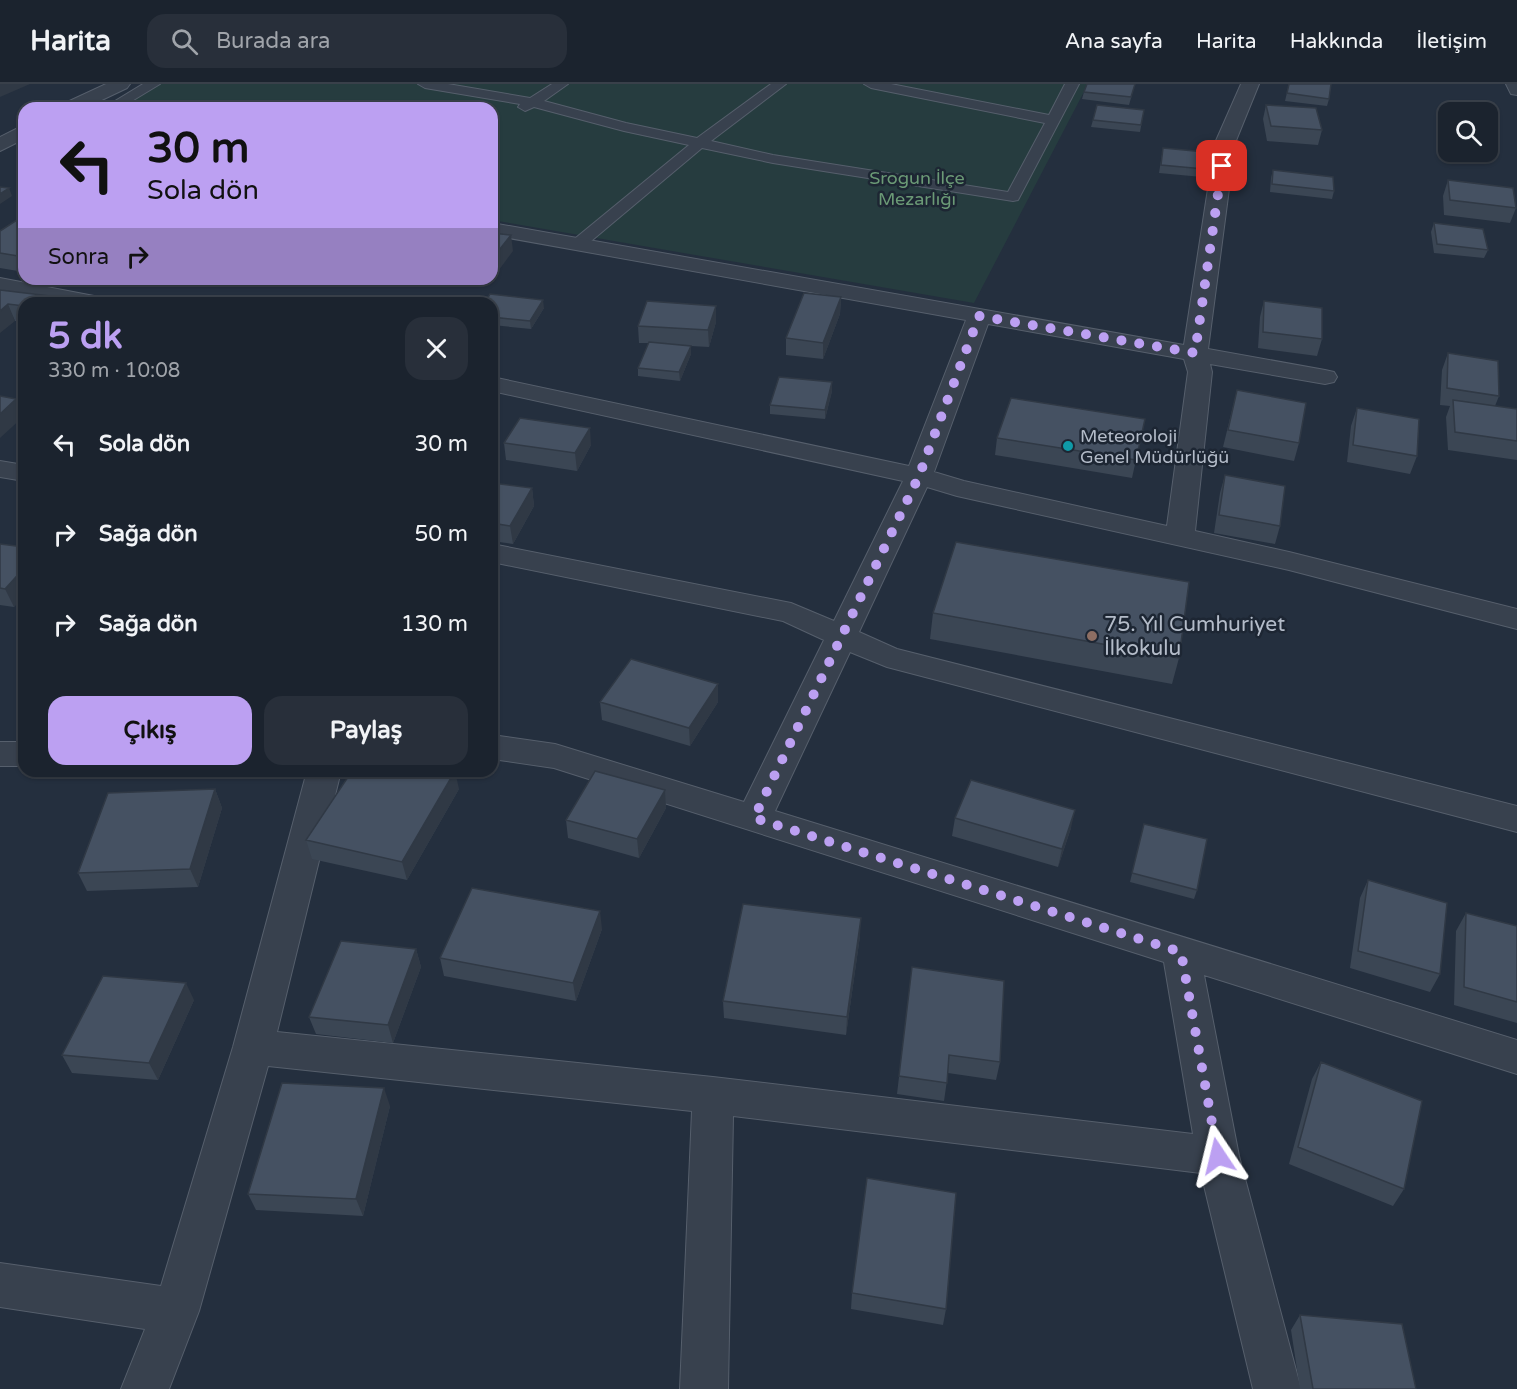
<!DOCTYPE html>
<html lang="tr">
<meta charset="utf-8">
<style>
body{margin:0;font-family:"Varela Round",sans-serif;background:#282f3a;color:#f1f3f6;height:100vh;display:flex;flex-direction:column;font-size:22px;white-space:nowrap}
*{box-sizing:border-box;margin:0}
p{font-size:20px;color:#a0a4aa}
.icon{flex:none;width:33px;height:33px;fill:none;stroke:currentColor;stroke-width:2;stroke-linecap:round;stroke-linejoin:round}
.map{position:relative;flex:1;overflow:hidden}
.panel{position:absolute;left:18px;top:213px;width:480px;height:480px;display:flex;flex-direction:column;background:#1b232e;border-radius:18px;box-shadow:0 2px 4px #0004,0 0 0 2px #39404a}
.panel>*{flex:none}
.top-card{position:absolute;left:18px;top:18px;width:480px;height:183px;border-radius:18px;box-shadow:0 2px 4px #0004,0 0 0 2px #39404a;background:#bca0f2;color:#111;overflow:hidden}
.tools{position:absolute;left:1438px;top:18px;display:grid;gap:12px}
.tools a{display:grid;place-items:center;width:60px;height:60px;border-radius:12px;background:#1b232e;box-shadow:0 2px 4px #0004,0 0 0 2px #39404a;font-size:30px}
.pin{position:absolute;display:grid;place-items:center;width:51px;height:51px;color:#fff;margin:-26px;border-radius:12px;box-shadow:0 3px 9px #0006}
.me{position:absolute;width:66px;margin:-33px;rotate:350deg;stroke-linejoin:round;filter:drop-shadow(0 0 4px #0008)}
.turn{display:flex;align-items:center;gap:21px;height:126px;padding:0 30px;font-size:27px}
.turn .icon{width:78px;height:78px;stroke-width:2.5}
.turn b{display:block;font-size:42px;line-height:51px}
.then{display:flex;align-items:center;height:57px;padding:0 30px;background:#0003;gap:12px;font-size:22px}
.round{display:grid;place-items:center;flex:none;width:63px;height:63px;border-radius:18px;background:#282f3a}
.overview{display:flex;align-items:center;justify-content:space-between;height:102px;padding:0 30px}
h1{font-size:36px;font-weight:700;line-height:45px;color:#bca0f2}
.action{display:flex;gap:12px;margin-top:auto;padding:12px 30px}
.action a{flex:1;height:69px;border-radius:18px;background:#bca0f2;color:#111;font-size:24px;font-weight:700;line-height:69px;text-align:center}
.action a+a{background:#282f3a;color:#f1f3f6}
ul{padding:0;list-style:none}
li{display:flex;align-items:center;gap:18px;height:90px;padding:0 30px}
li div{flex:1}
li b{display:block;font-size:22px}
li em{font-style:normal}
header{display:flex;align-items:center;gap:36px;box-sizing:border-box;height:84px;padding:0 30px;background:#1b232e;border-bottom:2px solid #39404a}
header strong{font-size:28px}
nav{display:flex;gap:33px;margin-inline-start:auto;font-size:21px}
.search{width:420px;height:54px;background:#282f3a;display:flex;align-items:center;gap:15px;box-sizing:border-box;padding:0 21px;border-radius:18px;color:#a0a4aa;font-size:22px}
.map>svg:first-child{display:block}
.green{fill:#263c3f}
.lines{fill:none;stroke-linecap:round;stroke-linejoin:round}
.service-casing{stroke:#565f6c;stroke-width:2}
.minor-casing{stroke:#565f6c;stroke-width:2}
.service{fill:#38414e;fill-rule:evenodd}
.minor{fill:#38414e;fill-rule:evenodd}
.wall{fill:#3b4654}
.shaded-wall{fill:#303945}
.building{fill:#455162;stroke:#303945;stroke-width:1.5}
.route{stroke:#bca0f2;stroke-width:10;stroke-dasharray:0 18}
.culture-dot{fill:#0f9aa8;stroke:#1d2633;stroke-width:2}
.education-dot{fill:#8d6e63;stroke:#1d2633;stroke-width:2}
.labels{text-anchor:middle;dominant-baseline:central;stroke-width:5;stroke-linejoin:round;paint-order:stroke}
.far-park-label{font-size:18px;fill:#6b9a76;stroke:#1d2633}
.far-poi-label{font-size:18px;fill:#b4bcc9;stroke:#1d2633;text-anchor:start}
.poi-label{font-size:21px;fill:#b4bcc9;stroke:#1d2633;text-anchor:start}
</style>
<header>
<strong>Harita</strong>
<div class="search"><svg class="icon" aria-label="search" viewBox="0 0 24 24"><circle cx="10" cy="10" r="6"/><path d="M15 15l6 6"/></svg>Burada ara</div>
<nav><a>Ana sayfa</a><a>Harita</a><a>Hakkında</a><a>İletişim</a></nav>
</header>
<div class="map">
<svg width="1517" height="1305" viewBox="0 0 1517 1305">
<rect width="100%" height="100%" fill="#242f3e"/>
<path class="green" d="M152 0H1088L974 219 492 136V24H103Z"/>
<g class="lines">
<g class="service-casing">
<path id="service" d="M143 0H160L127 20 122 21 115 17Z
M418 0H448L530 14 552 0H568L544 17 626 39 697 54 771 0H786L711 57 773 71 1008 108 1045 39 871 4 864 0H891L1049 31 1065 0H1079L1018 116 1013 117 773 79 702 64 584 163 578 165 570 160 572 157 689 61 624 47 534 23 525 27 518 23 520 20 425 4Z"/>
</g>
<g class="minor-casing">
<path id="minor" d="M106 0H130L127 4 85 24H61L63 20Z
M1241 0H1259L1235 59 1208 265 1325 286 1334 288 1337 293 1334 298 1325 300 1210 280 1212 288 1195 447 1289 468 1517 525V545L1289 486 957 412 927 403 859 548 897 565 1517 722V748L887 583 850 568 775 727 1517 956V990L1204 891 1239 1072 1301 1305H1253L1201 1089 733 1032 728 1305H680L692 1027 268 982 199 1227 169 1305H121L145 1245 0 1223V1179L161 1202 233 963 307 687H341L277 948 713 993 1193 1050 1164 878 554 684 492 675V651L555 660 744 718 824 556 783 537 492 478V460L791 519 834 537 903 397 492 307V293L909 382 966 236 492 151V139L1184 261 1215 59ZM988 240 1184 275 1188 288 1167 442 964 397 934 388Z
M1506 0H1517V11L1511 10Z
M24 41V55L0 67V53Z
M0 194 94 212 102 214 106 219H58L0 208Z
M0 377 24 381V397L0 393Z
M0 658H24V682H0Z"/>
</g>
<use href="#service" class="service"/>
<use href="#minor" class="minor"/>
</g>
<path class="wall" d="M1135 0 1129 21 1082 15 1084 8Z
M1289 0 1329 15 1327 22 1285 17Z
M1266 21 1322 46 1318 61 1267 57 1263 35Z
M1144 26 1140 48 1091 43 1093 36Z
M1440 41 1449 42V68H1488V48L1491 64 1488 72 1440 67 1437 49Z
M1163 64 1204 85 1202 93 1159 89Z
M1273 86 1334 107 1332 115 1270 108 1271 94Z
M1448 96 1516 124 1510 139 1444 131 1443 112Z
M20 134 24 188 0 184V147Z
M1434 139 1488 166 1484 174 1434 169 1431 148Z
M0 206 50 212 52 219H24V238L15 237Z
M841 213 840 230 823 275 786 271V254Z
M1264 217 1322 255 1317 272 1258 264 1260 233Z
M492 219 544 224 531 245 492 241Z
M716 238 709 263 691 262V270L680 297 638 292V284L649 259H639L638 242Z
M1448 269 1499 312 1495 322 1517 325V376L1448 366 1446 333 1450 322 1440 321 1442 286Z
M832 298V307L825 335 770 330V321Z
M1237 306 1299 359 1294 377 1223 363Z
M1357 324 1417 372 1410 390 1347 378 1351 342Z
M1145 335 1132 394 995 371 997 354Z
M504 359 591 361 577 387 506 376Z
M1225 391 1280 442 1275 460 1214 449 1220 409Z
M492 399 532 404 534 422 513 460 492 457Z
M0 460 24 463V511L14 523 0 521Z
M933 529 1179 574 1172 600 930 555Z
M600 618H718L690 662 602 636Z
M215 705 222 724 198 803 87 807 78 789Z
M459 705 407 796 312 775 306 756Z
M665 706 666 724 639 774 568 754 566 736Z
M955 734 1071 744 1058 783 952 752Z
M1144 740 1197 806 1194 815 1130 798Z
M1368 796 1440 890 1430 908 1350 884 1360 814Z
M1466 829 1517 842V939L1454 921 1456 847Z
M602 845 576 917 444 892 440 874Z
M860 852 846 951 724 934 723 917Z
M416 865 421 883 393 959 316 950 309 933Z
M912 883 1000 978 996 996 948 989 944 1017 897 1010Z
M194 916 158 996 72 989 62 971Z
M1321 978 1404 1105 1393 1122 1289 1080 1312 995Z
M390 1022 363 1132 256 1126 248 1110Z
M852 1209 946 1225 943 1241 851 1225Z
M1300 1231 1416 1305H1300L1291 1246Z"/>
<path class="shaded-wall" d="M0 0H30L0 13Z
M9 104 12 112 0 120V110Z
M511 151 513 167 493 194 492 175Z
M24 168V188L18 172Z
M50 212 52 219H41Z
M841 213 840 230 823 275V259Z
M543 216 544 224 531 245 530 237Z
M8 220 15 237 0 249V227Z
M716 222V238L709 263 708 246Z
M691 262V270L680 297 679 288Z
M832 298V307L825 335V326Z
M16 315 24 332 0 354V330Z
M590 344 591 361 577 387 575 369Z
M532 404 534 422 513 460 510 442Z
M24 484V511L14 523 5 505Z
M718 600V618L690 662 689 644Z
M455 687 459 705 407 796 402 778Z
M215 705 222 724 198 803 190 785Z
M665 706 666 724 639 774 637 755Z
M1075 726 1071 744 1058 783 1062 765Z
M600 827 602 845 576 917 573 899Z
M861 834 860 852 846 951 847 933Z
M416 865 421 883 393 959 388 941Z
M186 899 194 916 158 996 149 979Z
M384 1004 390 1022 363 1132 356 1115Z"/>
<path class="building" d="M1087 0H1135L1131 13 1084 8Z
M1289 0H1331L1329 15 1287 9Z
M1097 21 1144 26 1141 41 1093 36Z
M1266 21 1316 24 1322 46 1271 42Z
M1440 41 1449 42V60L1442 59Z
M1488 48 1491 64H1488Z
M1163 64 1205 68 1204 85 1161 81Z
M1273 86 1333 93 1334 107 1272 100Z
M1448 96 1513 104 1516 124 1450 116Z
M0 103 9 104 0 110Z
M20 134 24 135V168L18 172 0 169V147Z
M1434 139 1483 145 1488 166 1437 160Z
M492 149 511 151 492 175Z
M0 206 50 212 41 219H24V222L8 220 0 227Z
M804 209 841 213 823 259 786 254Z
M490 210 543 216 530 237 492 233V219H485Z
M647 217 716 222 708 246 638 242Z
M1264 217 1322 224V255L1263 248Z
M649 258 691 262 679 288 638 284Z
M1448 269 1498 277 1499 312 1447 304Z
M779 293 832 298 825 326 770 321Z
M1237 306 1306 319 1299 359 1228 346Z
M0 312 16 315 0 330Z
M1011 314 1145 335 1136 376 997 354Z
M1453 316 1517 325V357L1455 348Z
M1357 324 1419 335 1417 372 1353 361Z
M520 334 590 344 575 369 504 359Z
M1225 391 1285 402 1280 442 1219 431Z
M492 399 532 404 510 442 492 439Z
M956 458 1189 498 1179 574 933 529Z
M0 460 24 463V484L5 505 0 504Z
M631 575 718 600 689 644 600 618Z
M352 687H455L402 778 306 756Z
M595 687 665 706 637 755 566 736Z
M971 696 1075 726 1062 765 955 734Z
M215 705 190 785 78 789 108 709Z
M1144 740 1207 755 1197 806 1132 789Z
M1368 796 1447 819 1440 890 1358 867Z
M472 804 600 827 573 899 440 874Z
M743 820 861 834 847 933 723 917Z
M1466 829 1517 842V918L1464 903Z
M341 857 416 865 388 941 309 933Z
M912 883 1004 897 1000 978 949 971 947 999 899 992Z
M103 892 186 899 149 979 62 971Z
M1321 978 1422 1017 1404 1105 1298 1063Z
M282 999 384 1004 356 1115 248 1110Z
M867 1094 956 1109 946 1225 852 1209Z
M1300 1231 1402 1240 1416 1305H1313Z"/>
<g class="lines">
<path class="route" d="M1218 1072 1181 868 754 734 919 392 979 232 1195 269 1222 82"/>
</g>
<circle class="culture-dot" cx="1068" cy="362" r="6"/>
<circle class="education-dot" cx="1092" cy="552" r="6"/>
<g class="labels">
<g class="far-park-label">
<text x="917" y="94">Srogun İlçe<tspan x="917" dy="21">Mezarlığı</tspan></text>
</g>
<g class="far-poi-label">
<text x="1080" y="352">Meteoroloji<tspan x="1080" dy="21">Genel Müdürlüğü</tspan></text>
</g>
<g class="poi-label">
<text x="1104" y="540">75. Yıl Cumhuriyet<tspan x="1104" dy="24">İlkokulu</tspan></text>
</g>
</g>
</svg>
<div class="tools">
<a><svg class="icon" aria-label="search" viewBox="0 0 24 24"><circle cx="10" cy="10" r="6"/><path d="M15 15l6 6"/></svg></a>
</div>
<div class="pin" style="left:1222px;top:82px;background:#d93025"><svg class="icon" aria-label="arrive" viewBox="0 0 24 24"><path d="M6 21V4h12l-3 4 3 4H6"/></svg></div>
<svg class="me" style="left:1218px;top:1072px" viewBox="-20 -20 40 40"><path d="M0-17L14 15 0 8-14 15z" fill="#bca0f2" stroke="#fff" stroke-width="4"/></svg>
<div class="top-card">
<div class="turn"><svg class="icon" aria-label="left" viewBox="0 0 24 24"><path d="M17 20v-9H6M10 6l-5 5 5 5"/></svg><div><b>30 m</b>Sola dön</div></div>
<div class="then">Sonra<svg class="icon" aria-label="right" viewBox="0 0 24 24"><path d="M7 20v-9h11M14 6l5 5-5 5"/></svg></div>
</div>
<section class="panel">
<div class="overview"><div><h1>5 dk</h1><p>330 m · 10:08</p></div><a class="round"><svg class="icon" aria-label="close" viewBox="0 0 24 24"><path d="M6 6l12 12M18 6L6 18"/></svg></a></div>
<ul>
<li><svg class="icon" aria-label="left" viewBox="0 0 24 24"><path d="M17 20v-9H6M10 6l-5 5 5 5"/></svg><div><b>Sola dön</b></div><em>30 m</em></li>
<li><svg class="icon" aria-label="right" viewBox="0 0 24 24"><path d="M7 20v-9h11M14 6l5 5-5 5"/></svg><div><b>Sağa dön</b></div><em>50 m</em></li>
<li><svg class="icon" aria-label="right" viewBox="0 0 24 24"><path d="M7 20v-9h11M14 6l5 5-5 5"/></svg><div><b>Sağa dön</b></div><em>130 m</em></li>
</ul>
<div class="action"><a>Çıkış</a><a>Paylaş</a></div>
</section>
</div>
